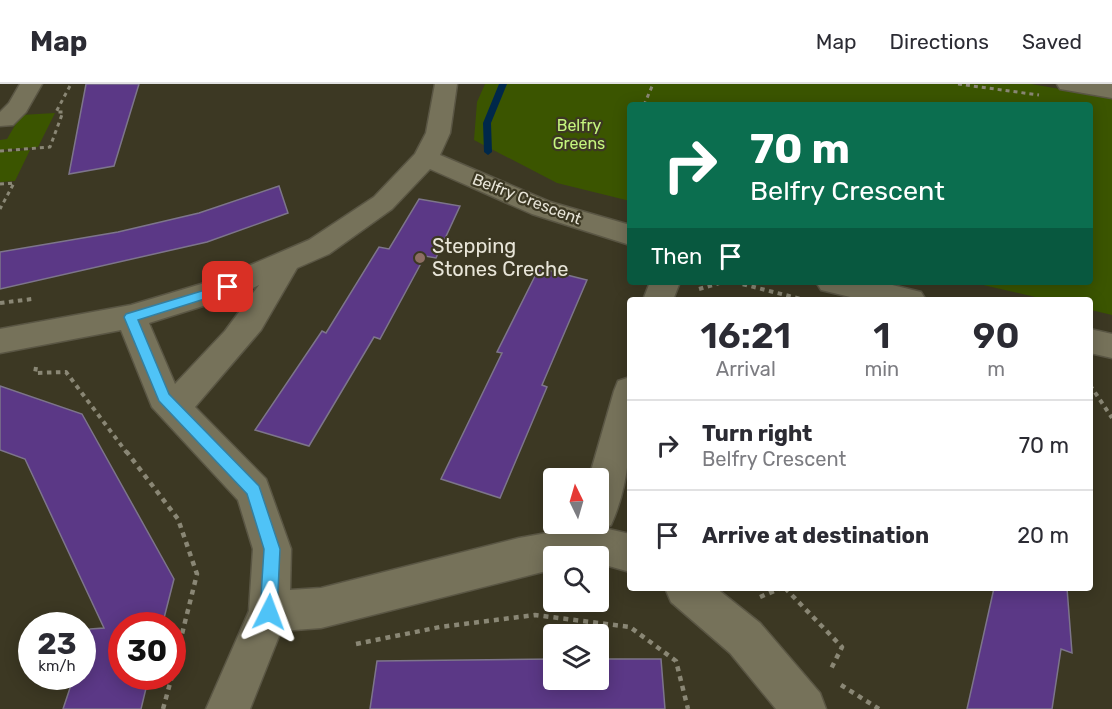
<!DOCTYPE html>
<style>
body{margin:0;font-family:Rubik,sans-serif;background:#f2f2f3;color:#2b2b33;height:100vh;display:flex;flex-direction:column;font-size:22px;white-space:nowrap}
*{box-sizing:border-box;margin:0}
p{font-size:20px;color:#7c7c81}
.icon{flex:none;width:33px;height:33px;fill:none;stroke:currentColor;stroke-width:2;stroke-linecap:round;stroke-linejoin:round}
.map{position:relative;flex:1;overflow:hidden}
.panel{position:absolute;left:627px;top:213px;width:466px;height:294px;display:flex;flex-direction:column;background:#fff;border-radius:6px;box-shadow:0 3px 15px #0003}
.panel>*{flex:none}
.top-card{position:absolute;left:627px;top:18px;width:466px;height:183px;border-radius:6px;box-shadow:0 3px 15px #0003;background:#0b6e4f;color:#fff;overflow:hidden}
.needle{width:39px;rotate:355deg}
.tools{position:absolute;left:543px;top:384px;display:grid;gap:12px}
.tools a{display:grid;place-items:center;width:66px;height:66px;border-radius:6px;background:#fff;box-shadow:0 3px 15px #0003;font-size:30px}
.speed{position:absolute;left:18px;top:528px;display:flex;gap:12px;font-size:30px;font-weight:700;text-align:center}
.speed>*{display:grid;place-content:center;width:78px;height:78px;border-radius:50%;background:#fff;box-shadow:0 3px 15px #0003;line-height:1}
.speed small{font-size:15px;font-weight:400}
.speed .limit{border:9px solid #d22;background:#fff;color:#111}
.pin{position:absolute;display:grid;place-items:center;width:51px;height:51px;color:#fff;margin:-26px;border-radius:12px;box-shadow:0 3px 9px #0006}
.me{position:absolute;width:66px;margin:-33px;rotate:3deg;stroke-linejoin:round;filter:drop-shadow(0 0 4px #0008)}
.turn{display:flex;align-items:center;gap:21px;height:126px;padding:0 24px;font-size:27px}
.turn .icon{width:78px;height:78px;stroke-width:2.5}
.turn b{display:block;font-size:42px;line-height:51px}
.then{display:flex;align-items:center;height:57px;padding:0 24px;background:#0003;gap:12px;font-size:22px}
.eta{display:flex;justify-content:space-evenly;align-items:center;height:102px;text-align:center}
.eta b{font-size:36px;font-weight:600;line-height:42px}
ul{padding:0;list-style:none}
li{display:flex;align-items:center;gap:18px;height:90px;padding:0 24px;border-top:2px solid #e1e1e2}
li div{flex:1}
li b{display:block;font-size:22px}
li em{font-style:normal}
header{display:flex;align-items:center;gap:36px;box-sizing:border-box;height:84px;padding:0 30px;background:#fff;border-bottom:2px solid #e1e1e2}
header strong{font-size:28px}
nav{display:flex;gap:33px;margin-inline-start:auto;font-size:21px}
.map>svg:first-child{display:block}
.green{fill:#3b5500}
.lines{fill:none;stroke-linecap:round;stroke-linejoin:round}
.stream{fill:#00284a;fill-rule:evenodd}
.building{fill:#5b3886;stroke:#7d758b;stroke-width:1.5}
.street-casing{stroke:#5a5644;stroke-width:3}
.path-far2{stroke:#8a8775;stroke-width:3;stroke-dasharray:4 4;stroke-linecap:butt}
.path-far1{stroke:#8a8775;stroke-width:4;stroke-dasharray:4.5 4.5;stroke-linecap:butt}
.path{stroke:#8a8775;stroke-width:4.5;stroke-dasharray:5 5;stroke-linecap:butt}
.street{fill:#76725a;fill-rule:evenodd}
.route{fill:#4fc3f7;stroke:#337fa1;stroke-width:1.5}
.education-dot{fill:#8d6e63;stroke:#3c3823;stroke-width:2}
.labels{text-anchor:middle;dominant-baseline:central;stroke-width:4.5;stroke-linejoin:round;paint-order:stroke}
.far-park-label{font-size:16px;fill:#c5f57e;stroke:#3c3823}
.far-street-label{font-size:16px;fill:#e8e5d8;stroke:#3c3823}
.poi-label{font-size:20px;fill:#e8e5d8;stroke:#3c3823;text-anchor:start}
</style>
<header>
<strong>Map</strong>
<nav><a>Map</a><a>Directions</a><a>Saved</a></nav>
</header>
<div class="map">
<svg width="1112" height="625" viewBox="0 0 1112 625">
<rect width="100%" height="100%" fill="#3c3823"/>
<path class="green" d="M485 0H1031L1112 14V231L1091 226 1090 216H1048L970 198H1090V21H630V117L557 99 474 56 477 18Z
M55 29 38 63 0 66V56L7 55 21 31Z
M30 66 15 97 0 98V68Z"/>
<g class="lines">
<path class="stream" d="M499 0H507L491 39 492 68 488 71 484 68 483 39Z"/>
</g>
<path class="building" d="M86 0H139L114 82 69 90Z
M279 102 288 129 207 158 0 205V168L118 148 199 129Z
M419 115 460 122 436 174 425 172 380 255 374 253 309 362 255 346 322 247 326 249 379 163 389 165Z
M539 184 587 196 542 301 547 303 500 414 441 395 502 269 497 268Z
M0 302 82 330 174 495 162 542H122V592H149L141 625H63L74 592H82V567L90 545 104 544 25 375 0 366Z
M994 504H1067L1072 569 1061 565 1052 625H967Z
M554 575V596H598V575H661L665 625H370L377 577Z"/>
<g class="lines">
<g class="street-casing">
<path id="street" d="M20 0H42L26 28 13 41 0 42V28L9 19Z
M435 0H457L450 49 440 71 550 118 630 141V161L532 130 430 85 392 125 329 170 297 184 261 246 195 323 266 395 291 465 290 506 321 504 519 454 586 442 584 440H598V394H589L614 307 618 297 630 293C630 346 633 392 611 441L604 444 630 450V488L598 479V472H554V485L321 544 281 547 250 625H206L249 527 253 465 238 416 152 323 121 246 0 269V245L131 221 218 195 309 156 374 113 415 70 426 49ZM259 201 225 247 175 300 149 239 238 211Z
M1057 0H1112V14L1060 5Z
M650 198H680L673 216H643Z
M816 198H880L921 208 926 216H863L821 206Z
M1090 245 1112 250V274L1090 269Z
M665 504H716L760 539 820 609 826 625H776L730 569 671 518Z"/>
</g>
<path class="path-far2" d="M958 0 1039 11
M644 21 653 0
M0 67 50 63 63 28H56L71 0
M0 100 14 99 0 125"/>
<path class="path-far1" d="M734 198 801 215
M699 205 723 198
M0 219 32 215
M36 283 35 289 66 288 127 369
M1090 301 1112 334"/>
<path class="path" d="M126 367 178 435 197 490 172 590
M785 504 842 563 830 587
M760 513 781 504
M356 560 440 543 535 531 630 543 676 577 688 625
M841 601 879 625
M163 625 172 592"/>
<use href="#street" class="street"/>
</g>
<path class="route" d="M228 199 233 200V206L138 236 169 310 259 402 280 465 277 528 275 534 269 536 263 534 260 528 264 465 247 410 159 317 124 233 126 230Z"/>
<circle class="education-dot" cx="420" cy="174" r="6"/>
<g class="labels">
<g class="far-park-label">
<text x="579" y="41">Belfry<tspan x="579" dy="18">Greens</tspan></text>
</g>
<g class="far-street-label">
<text transform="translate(527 115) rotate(21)">Belfry Crescent</text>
</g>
<g class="poi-label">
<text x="432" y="162">Stepping<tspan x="432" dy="23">Stones Creche</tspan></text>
</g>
</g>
</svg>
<div class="tools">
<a><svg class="needle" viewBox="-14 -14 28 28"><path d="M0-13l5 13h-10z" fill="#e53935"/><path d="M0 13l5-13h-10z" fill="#7c7c81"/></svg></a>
<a><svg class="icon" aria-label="search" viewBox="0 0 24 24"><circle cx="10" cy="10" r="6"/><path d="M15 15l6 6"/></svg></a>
<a><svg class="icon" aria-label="layers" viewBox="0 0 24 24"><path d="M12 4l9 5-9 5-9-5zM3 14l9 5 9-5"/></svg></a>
</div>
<div class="speed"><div>23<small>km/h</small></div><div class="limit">30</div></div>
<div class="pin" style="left:228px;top:203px;background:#d93025"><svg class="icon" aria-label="arrive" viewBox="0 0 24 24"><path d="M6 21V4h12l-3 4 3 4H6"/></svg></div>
<svg class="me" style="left:269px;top:528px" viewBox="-20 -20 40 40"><path d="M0-17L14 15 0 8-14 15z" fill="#4fc3f7" stroke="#fff" stroke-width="4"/></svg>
<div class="top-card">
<div class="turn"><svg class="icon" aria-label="right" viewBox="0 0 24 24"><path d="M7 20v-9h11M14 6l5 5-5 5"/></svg><div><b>70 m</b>Belfry Crescent</div></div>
<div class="then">Then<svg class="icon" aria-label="arrive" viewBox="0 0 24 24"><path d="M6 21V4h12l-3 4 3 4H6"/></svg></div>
</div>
<section class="panel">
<div class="eta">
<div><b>16:21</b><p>Arrival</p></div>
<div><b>1</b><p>min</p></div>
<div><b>90</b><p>m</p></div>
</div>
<ul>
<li><svg class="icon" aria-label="right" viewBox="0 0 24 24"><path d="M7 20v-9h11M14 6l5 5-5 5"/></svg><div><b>Turn right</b><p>Belfry Crescent</p></div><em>70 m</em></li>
<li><svg class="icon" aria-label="arrive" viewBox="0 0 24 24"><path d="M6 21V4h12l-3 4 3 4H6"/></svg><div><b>Arrive at destination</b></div><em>20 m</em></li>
</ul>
</section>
</div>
